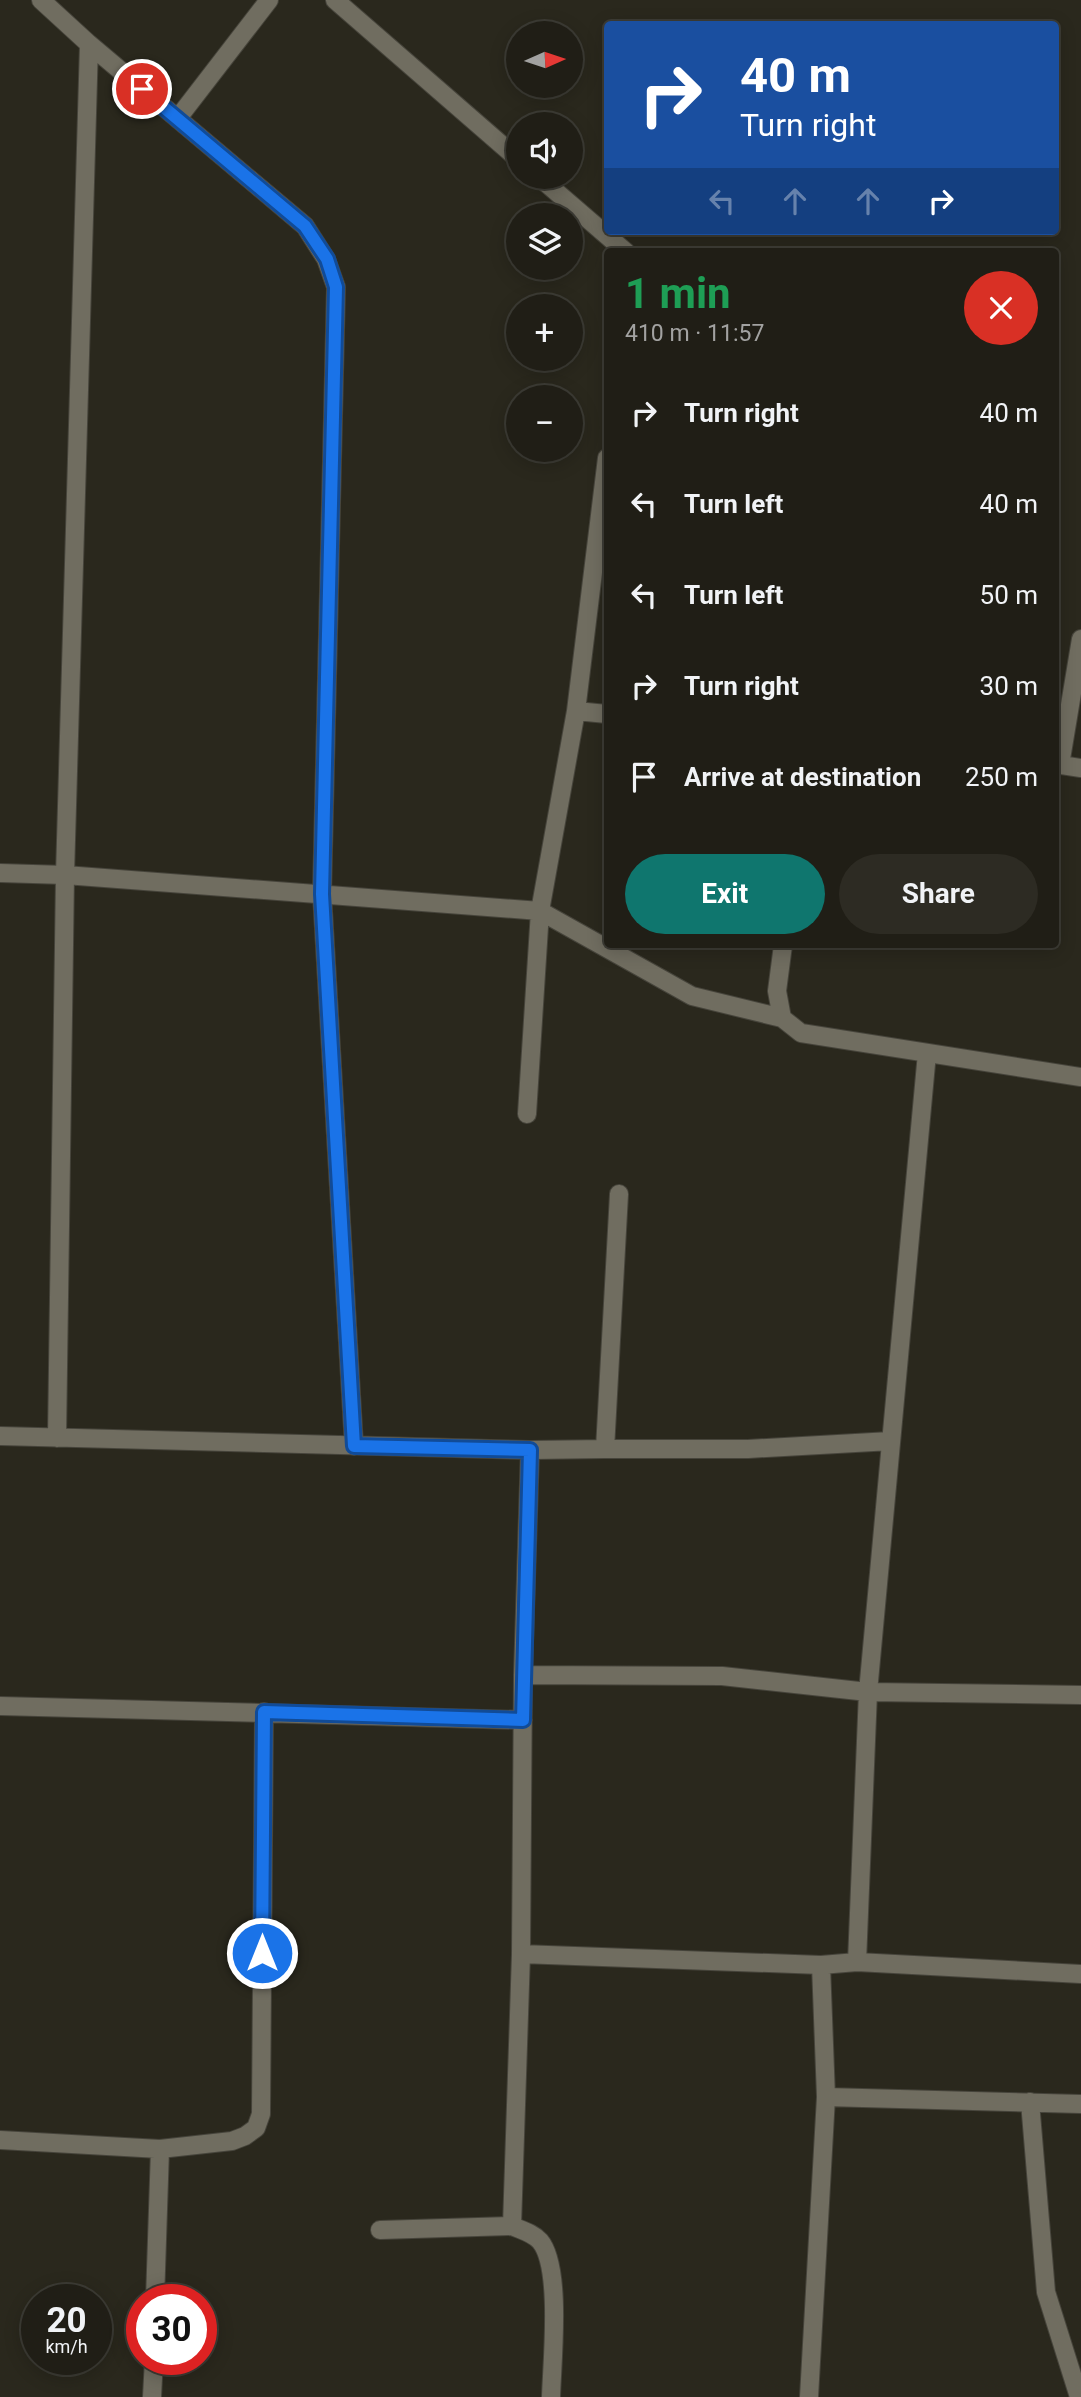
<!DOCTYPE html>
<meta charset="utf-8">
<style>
body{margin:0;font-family:Roboto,sans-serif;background:#2d2b23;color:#f1f3f6;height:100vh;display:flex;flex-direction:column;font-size:26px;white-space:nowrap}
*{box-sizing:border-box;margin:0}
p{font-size:23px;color:#a2a2a1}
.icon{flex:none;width:38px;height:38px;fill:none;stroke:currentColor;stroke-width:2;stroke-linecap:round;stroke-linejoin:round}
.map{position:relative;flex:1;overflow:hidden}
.details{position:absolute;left:604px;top:248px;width:455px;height:700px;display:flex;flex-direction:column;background:#201e16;border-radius:7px;box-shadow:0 4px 18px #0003,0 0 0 2px #3d3c35}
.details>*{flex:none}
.top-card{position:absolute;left:604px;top:21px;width:455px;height:214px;border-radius:7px;box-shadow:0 4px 18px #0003,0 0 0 2px #3d3c35;background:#1a4fa0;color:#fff;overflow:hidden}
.needle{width:46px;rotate:87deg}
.buttons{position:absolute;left:506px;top:21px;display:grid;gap:14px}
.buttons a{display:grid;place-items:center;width:77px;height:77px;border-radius:50%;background:#201e16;box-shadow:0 4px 18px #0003,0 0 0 2px #3d3c35;font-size:35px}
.speed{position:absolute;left:21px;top:2284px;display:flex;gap:14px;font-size:35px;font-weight:700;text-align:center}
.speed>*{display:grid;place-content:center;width:91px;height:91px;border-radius:50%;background:#201e16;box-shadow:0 4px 18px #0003,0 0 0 2px #3d3c35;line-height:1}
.speed small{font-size:18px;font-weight:400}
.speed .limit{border:10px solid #d22;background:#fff;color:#111}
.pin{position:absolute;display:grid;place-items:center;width:60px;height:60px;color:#fff;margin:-30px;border:4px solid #fff;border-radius:50%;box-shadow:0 2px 7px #0007}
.me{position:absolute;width:77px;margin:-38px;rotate:0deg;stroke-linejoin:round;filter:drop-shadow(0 0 5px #0008)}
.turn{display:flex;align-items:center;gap:24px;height:147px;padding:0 21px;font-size:32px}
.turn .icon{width:91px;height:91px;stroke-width:2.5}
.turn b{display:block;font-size:49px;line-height:60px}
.lanes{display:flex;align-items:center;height:66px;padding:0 21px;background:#0003;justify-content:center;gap:35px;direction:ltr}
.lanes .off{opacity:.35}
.round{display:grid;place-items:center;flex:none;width:74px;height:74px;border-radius:37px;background:#2d2b23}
.head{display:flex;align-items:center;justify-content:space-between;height:119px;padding:0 21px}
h1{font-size:42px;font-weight:700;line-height:52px;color:#1e9e55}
.action{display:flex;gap:14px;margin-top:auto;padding:14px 21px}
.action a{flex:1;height:80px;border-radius:42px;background:#0f766e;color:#fff;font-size:28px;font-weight:700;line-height:80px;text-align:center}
.action a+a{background:#2d2b23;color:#f1f3f6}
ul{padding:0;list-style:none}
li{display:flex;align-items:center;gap:21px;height:91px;padding:0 21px}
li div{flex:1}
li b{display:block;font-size:26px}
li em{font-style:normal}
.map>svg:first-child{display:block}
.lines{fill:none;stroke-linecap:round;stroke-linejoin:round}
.minor-casing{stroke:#46443b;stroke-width:20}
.minor{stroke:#706d60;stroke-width:18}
.route-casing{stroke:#114b97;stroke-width:18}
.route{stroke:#1a73e8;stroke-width:12}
</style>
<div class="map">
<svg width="1081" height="2397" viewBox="0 0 1081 2397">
<rect width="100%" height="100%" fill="#2a281d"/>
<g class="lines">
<g class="minor-casing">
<path id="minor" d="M41 0 89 44 305 226 326 259 336 287 322 894 354 1446
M335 0 518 159
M178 118 269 0
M539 177 626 252
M576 711 607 714
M1055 764 1081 768
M1060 765 1081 639
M0 873 65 875 540 911 576 711 607 458
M783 945 777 991 782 1018 801 1033 1081 1077
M527 1114 540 911 692 996 782 1018
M0 1436 530 1450 605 1449 619 1194
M57 1438 65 875 89 44
M605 1449H748L891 1441
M523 1675 722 1676 868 1692 1081 1695
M0 1706 523 1720
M521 1954 821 1965 857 1962 1081 1974
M857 1962 868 1692 927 1053
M826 2097 1081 2104
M1030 2102 1046 2292 1079 2397
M0 2140 160 2149 232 2141 245 2136 256 2128 261 2114 264 1712
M512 2226 521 1954 523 1675 530 1450
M380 2230 512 2226C521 2230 533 2233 540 2241 562 2267 552 2362 551 2397
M155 2300 160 2149
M152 2397 154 2359
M809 2397 826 2097 821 1965"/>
</g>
<use href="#minor" class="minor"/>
</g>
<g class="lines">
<g class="route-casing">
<path id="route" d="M142 89 305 226 327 259 336 287 322 894 354 1446 530 1450 523 1720 264 1712 262 1953"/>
</g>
<use href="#route" class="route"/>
</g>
</svg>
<div class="buttons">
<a><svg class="needle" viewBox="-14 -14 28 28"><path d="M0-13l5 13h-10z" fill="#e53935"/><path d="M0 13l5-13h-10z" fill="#a2a2a1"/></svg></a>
<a><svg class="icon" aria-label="sound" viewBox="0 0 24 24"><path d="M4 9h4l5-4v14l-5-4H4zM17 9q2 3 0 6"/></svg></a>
<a><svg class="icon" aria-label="layers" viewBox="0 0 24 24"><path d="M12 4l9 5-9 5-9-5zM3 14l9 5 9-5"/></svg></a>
<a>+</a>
<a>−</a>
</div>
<div class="speed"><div>20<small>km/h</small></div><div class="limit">30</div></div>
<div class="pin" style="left:142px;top:89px;background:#d93025"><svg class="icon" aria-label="arrive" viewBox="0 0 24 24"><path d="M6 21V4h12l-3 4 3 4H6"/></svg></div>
<svg class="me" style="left:262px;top:1953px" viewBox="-20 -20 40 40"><circle r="17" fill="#1a73e8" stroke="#fff" stroke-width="3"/><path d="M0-11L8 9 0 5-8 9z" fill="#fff"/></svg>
<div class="top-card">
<div class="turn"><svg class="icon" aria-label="right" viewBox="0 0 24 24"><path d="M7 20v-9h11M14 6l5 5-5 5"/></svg><div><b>40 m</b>Turn right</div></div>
<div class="lanes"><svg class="icon off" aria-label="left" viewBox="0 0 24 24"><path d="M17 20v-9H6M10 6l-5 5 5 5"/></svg><svg class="icon off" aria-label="ahead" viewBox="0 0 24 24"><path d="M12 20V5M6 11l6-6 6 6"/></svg><svg class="icon off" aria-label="ahead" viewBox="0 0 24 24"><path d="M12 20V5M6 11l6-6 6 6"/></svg><svg class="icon" aria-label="right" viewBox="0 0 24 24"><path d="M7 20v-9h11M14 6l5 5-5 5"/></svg></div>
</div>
<section class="details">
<div class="head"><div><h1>1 min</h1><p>410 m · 11:57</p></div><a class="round" style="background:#d93025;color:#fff"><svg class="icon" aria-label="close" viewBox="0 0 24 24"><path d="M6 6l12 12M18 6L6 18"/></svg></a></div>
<ul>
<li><svg class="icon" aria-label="right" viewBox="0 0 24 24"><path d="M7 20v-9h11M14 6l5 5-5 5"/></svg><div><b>Turn right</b></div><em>40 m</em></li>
<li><svg class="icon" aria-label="left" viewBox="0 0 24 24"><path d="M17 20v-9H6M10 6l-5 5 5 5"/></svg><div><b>Turn left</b></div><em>40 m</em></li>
<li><svg class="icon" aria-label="left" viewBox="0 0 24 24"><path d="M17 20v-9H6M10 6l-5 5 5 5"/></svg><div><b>Turn left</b></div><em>50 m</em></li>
<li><svg class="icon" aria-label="right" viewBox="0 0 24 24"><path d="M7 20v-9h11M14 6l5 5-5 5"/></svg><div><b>Turn right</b></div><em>30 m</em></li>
<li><svg class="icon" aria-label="arrive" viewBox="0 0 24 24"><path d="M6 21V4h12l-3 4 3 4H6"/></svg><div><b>Arrive at destination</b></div><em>250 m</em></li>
</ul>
<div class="action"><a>Exit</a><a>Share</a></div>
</section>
</div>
